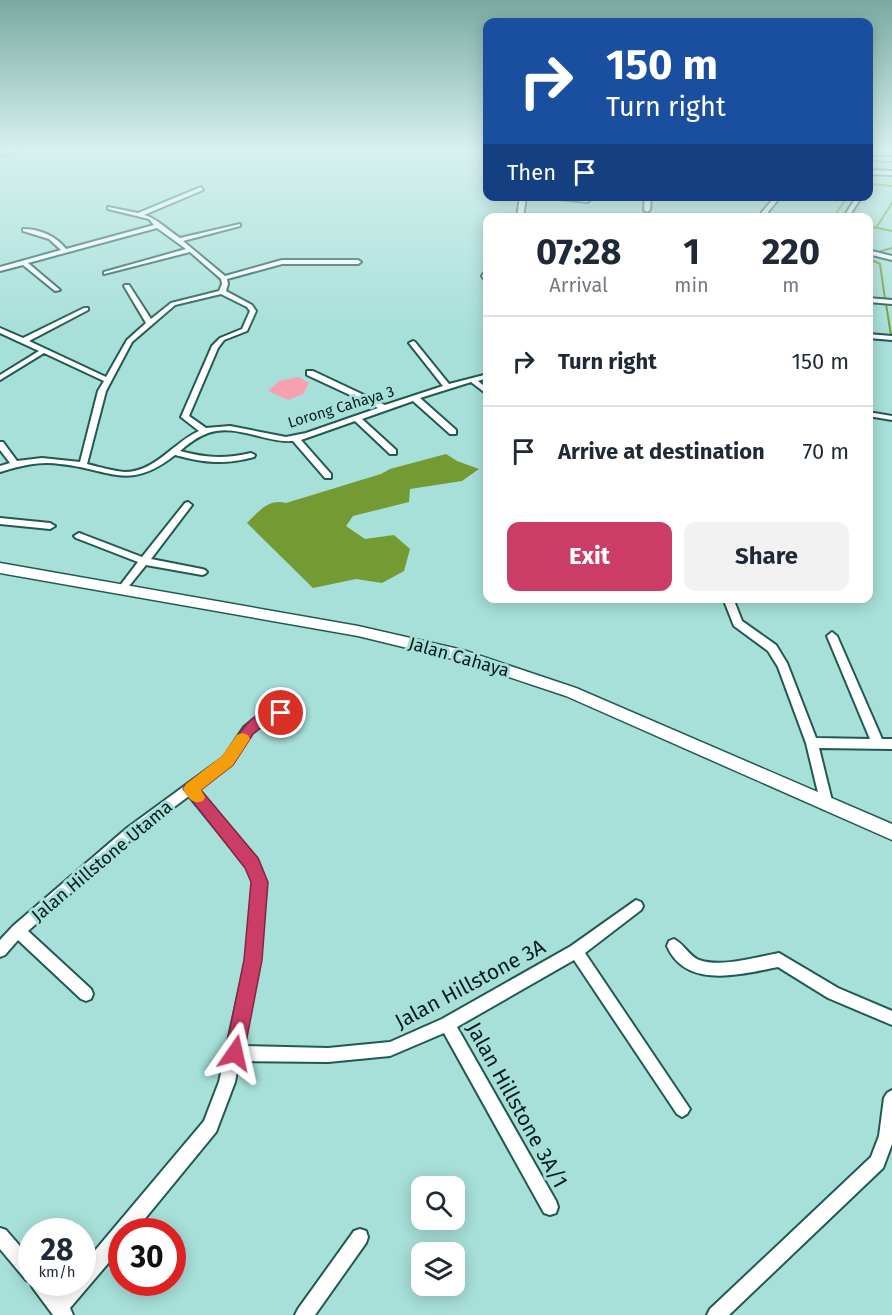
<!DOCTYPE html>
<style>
body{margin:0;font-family:"Fira Sans",sans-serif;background:#f2f2f3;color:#1f2937;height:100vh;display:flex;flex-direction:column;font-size:22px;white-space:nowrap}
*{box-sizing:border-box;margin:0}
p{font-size:20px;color:#747a83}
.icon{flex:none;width:33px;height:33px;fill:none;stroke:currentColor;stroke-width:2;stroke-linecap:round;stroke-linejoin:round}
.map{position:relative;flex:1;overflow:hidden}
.panel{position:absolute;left:483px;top:213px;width:390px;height:390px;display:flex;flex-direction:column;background:#fff;border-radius:12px;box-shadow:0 3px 15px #0003}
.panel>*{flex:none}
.top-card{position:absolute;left:483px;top:18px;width:390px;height:183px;border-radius:12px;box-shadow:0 3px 15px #0003;background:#1a4fa0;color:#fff;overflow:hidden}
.controls{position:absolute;left:411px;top:1176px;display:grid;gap:12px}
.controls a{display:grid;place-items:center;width:54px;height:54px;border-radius:12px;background:#fff;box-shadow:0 3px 15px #0003;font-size:30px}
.speed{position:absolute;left:18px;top:1218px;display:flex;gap:12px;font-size:30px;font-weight:700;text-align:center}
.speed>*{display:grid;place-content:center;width:78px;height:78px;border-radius:50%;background:#fff;box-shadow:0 3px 15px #0003;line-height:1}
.speed small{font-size:15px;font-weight:400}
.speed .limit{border:9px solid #d22;background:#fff;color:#111}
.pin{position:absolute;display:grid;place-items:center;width:51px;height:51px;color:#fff;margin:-26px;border:3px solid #fff;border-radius:50%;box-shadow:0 2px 6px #0007}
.me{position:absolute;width:66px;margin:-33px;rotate:11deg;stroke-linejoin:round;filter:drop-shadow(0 0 4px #0008)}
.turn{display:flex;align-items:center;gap:21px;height:126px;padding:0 24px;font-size:27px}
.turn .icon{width:78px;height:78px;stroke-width:2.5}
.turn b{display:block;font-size:42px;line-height:51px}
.then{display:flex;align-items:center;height:57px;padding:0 24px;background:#0003;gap:12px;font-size:22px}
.eta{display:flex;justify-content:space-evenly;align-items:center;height:102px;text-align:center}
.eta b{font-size:36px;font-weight:700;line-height:42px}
.cta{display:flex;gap:12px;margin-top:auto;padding:12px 24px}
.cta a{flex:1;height:69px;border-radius:12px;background:#cb3d66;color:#fff;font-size:24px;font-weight:700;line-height:69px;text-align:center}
.cta a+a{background:#f2f2f3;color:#1f2937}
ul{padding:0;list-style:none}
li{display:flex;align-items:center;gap:18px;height:90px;padding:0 24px;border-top:2px solid #e0e1e3}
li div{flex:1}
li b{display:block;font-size:22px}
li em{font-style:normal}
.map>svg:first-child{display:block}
.green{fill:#f8a0b1}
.water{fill:#749a33}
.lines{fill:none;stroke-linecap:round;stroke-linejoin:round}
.stream{stroke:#749a33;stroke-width:2}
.street-casing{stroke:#225954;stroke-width:4}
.secondary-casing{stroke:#225954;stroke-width:3}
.street{fill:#fff;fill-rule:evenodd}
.secondary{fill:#fff;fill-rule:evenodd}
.route{fill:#cb3d66;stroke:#842842;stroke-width:1.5}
.slow{fill:#f59e0b}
.labels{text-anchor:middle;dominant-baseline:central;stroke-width:6;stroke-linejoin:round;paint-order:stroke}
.far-street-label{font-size:15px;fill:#061c1a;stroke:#a7dfd9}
.street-label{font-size:18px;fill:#061c1a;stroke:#a7dfd9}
.near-street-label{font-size:21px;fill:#061c1a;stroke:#a7dfd9}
</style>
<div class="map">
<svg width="892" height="1315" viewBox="0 0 892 1315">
<rect width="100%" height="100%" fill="#a7dfd9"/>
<path class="green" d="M299 377 309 383 303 394 288 400 268 391 279 381Z"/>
<path class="water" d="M446 454 457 461 479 469 462 481 410 489 409 502 353 516 346 526 365 539 394 535 410 549 404 571 382 583 356 579 313 588 247 523C258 512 269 498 286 503L381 474 390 469Z"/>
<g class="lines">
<path class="stream" d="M868 189 871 184 892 186
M853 209 862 196
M833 218 848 196
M868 226 892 231
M876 228 892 203
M869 250 878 252 892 248
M868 258 880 264 885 299
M886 304 891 335"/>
<g class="street-casing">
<path id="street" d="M868 157H892V161L868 160Z
M868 170 892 171V175L868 174Z
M868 182 871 185 868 186Z
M201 187 203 190 144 215C155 217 169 231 180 238L240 224V226L183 241 225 276 282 260H358L361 262 358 264H282L227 279 228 284 226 291 252 305 256 311 247 331 224 340 218 348 189 416 206 428 230 426 286 437 306 433 378 408 307 375V371H313L385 405 443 386 409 343 413 341 415 342 449 384 488 374V378L478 381 488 389V395L471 382 420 398 456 430V434H450L413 401 362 419 396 450V454H390L355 421 301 440 331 474V478H325L293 441C265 443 235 423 208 433 197 437 188 444 180 451 205 458 225 459 251 453L255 455 254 457C224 465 205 463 175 455 128 492 111 469 60 464 39 461 20 466 0 472V466L10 463 0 450V442H3L17 461 42 458 80 462 98 391 104 381 44 353 0 380V375L39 351 0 333V328L23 338 84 308H88V310L29 341 106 377 127 340 146 323 124 286 125 285H129L151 319 171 303 219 291 222 284 221 279 190 252 104 274V272L186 249 157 228 28 263 60 290 55 291 23 265 0 271V267L61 250 49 239 23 231V229C40 229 56 236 66 249L154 225 149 219 108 209V207L138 213ZM221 294 247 307 250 311 242 329 220 338 212 346 181 417 199 431C174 442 155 472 125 472 112 471 100 467 87 464L106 391 132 342 175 305Z
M520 196H526L523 218H517Z
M533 196 584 198V196H590V200L587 202Z
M645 196H651L650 210 647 212 644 210Z
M776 196H781L768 212V218H762V212Z
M857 196H862L848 218H843Z
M868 250 892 256V260L868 254Z
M488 268V285L482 276Z
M868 298 892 300V304L868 302Z
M868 334 892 336V340L868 338Z
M868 412 892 416V420L868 416Z
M188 502 192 505 151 559 202 569 205 570 207 572 205 574 202 575 146 565 125 591H119L117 589 119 587 138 562 76 538 74 536 79 533 82 534 142 557 185 503Z
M0 518 50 523 55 526 50 529 0 524Z
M723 598H733L742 621 776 645 787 663 816 738 870 739 827 636 832 632 837 636 882 739H892V749L819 748 833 805 831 809 827 810 823 809 821 805 806 743 778 667 768 651 734 626Z
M289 710 293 711 295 714 293 717 267 721 252 733 232 763 198 789 257 859 266 882 260 960 242 1046 328 1048 390 1042 442 1019 571 946 636 900 641 902 643 906 641 910 585 953 690 1109 687 1114 682 1117 677 1114 574 960 457 1027 556 1201 558 1207 556 1213 550 1215 544 1213 444 1033 390 1056 328 1062 239 1061 235 1082 216 1132 134 1232H122V1247L70 1308 73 1315H53L33 1288 30 1282 26 1280 0 1249V1228L6 1230 32 1260V1282H50L59 1294 68 1282H82V1266L204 1121 219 1082 246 960 254 882 247 867 189 796 135 836 28 931 91 989 93 994 91 999 86 1001 81 999 18 940 5 955 0 957V940L13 926 127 828 224 757 244 727 260 714Z
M674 939C684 944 689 956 699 960 721 968 757 957 779 953L838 988 892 1011V1025L828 998 778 967C742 974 686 990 667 946L669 941Z
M892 1090V1144L883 1168 729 1315H707L710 1309 871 1157 879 1136 884 1098 887 1093Z
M360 1229 366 1231 368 1237 366 1243 315 1315H295L298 1309 354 1231Z"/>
</g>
<g class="secondary-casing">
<path id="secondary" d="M12 149H23L0 156V152Z
M0 563 358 626 463 650 576 688 892 824V840L566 696 461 661 358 636 0 573Z"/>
</g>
<use href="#street" class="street"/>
<use href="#secondary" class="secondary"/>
</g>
<linearGradient id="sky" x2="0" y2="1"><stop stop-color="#79aaa0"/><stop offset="0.45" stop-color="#d7f1ee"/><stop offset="1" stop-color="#d7f1ee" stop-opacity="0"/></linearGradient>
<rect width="892" height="333" fill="url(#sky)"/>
<path class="route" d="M281 708 286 709 288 713 286 717 268 722 253 734 233 765 201 790 258 858 268 882 262 960 244 1053 241 1060 235 1062 228 1060 225 1053 244 960 251 882 245 868 183 789 186 784C197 775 213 767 223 756 247 729 240 717 281 708Z"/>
<path class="slow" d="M242 733 248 735 250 739 233 765 201 790 205 797 203 801C193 805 188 798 183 789L186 784 222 756 237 735Z"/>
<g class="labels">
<g class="far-street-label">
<text transform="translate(341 407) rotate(-17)">Lorong Cahaya 3</text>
</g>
<g class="street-label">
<text transform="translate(459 657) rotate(16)">Jalan Cahaya</text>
<text transform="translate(102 861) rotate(-40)">Jalan Hillstone Utama</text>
</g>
<g class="near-street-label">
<text transform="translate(470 984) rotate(-28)">Jalan Hillstone 3A</text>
<text transform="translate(517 1105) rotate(61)">Jalan Hillstone 3A/1</text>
</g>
</g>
</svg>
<div class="controls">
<a><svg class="icon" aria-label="search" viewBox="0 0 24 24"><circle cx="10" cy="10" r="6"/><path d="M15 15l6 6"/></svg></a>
<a><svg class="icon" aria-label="layers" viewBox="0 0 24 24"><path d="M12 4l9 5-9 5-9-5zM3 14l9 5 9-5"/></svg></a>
</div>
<div class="speed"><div>28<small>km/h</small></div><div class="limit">30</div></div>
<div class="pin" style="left:281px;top:713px;background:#d93025"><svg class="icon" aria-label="arrive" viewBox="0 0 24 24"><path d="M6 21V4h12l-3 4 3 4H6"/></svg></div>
<svg class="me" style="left:235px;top:1053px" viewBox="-20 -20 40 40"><path d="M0-17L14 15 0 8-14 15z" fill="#cb3d66" stroke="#fff" stroke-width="4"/></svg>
<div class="top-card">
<div class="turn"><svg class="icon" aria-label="right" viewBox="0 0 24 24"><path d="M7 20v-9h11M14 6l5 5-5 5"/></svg><div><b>150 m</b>Turn right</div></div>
<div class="then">Then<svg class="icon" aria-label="arrive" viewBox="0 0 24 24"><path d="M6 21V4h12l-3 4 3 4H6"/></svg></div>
</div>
<section class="panel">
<div class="eta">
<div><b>07:28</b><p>Arrival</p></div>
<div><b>1</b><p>min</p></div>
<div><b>220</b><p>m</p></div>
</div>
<ul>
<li><svg class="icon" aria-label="right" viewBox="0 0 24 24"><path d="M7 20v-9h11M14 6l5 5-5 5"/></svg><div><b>Turn right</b></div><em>150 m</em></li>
<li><svg class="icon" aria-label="arrive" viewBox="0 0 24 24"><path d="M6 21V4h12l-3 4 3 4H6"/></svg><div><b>Arrive at destination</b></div><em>70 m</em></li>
</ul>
<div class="cta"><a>Exit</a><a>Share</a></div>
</section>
</div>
